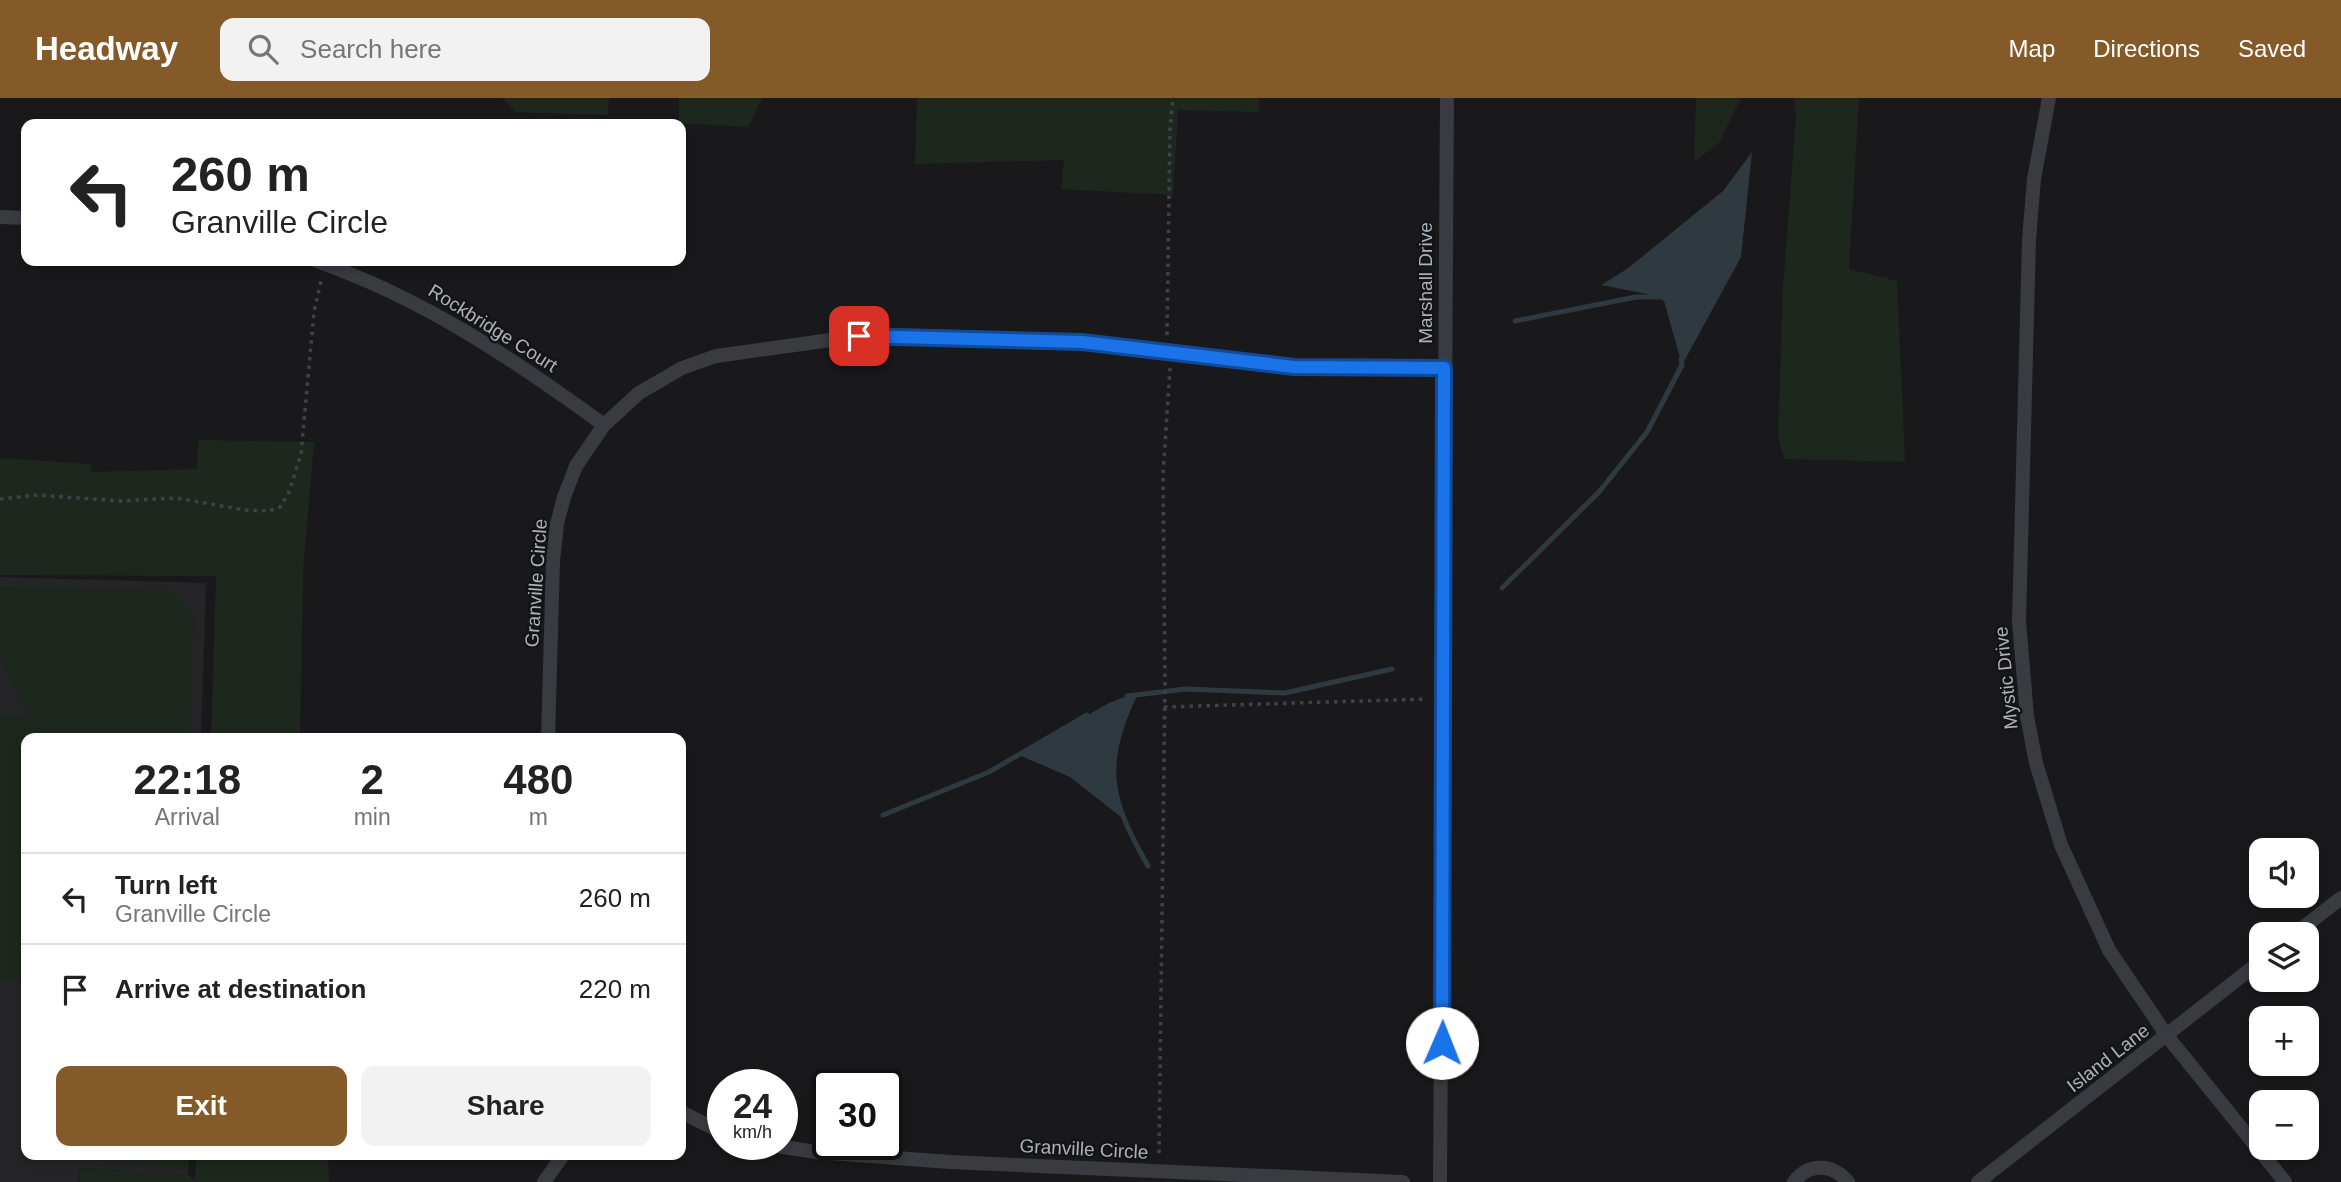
<!DOCTYPE html>
<meta charset="utf-8">
<style>
body{margin:0;font-family:Arial,sans-serif;background:#f2f2f2;color:#222;height:100vh;display:flex;flex-direction:column;font-size:26px;white-space:nowrap}
*{box-sizing:border-box;margin:0}
p{font-size:23px;color:#767676}
.icon{flex:none;width:38px;height:38px;fill:none;stroke:currentColor;stroke-width:2;stroke-linecap:round;stroke-linejoin:round}
.map{position:relative;flex:1;overflow:hidden}
.panel{position:absolute;left:21px;top:635px;width:665px;height:427px;display:flex;flex-direction:column;background:#fff;border-radius:14px;box-shadow:0 4px 10px #0003}
.panel>*{flex:none}
.top-card{position:absolute;left:21px;top:21px;width:665px;height:147px;border-radius:14px;box-shadow:0 4px 10px #0003;background:#fff;color:#222;overflow:hidden}
.controls{position:absolute;left:2249px;top:740px;display:grid;gap:14px}
.controls a{display:grid;place-items:center;width:70px;height:70px;border-radius:14px;background:#fff;box-shadow:0 4px 10px #0003;font-size:35px}
.speed{position:absolute;left:707px;top:971px;display:flex;gap:14px;font-size:35px;font-weight:700;text-align:center}
.speed>*{display:grid;place-content:center;width:91px;height:91px;border-radius:50%;background:#fff;box-shadow:0 4px 10px #0003;line-height:1}
.speed small{font-size:18px;font-weight:400}
.speed .limit{border:4px solid #111;border-radius:10px;background:#fff;color:#111}
.pin{position:absolute;display:grid;place-items:center;width:60px;height:60px;color:#fff;margin:-30px;border-radius:14px;box-shadow:0 4px 10px #0006}
.me{position:absolute;width:77px;margin:-38px;rotate:1deg;stroke-linejoin:round;filter:drop-shadow(0 0 5px #0008)}
.turn{display:flex;align-items:center;gap:24px;height:147px;padding:0 35px;font-size:32px}
.turn .icon{width:91px;height:91px;stroke-width:2.5}
.turn b{display:block;font-size:49px;line-height:60px}
.eta{display:flex;justify-content:space-evenly;align-items:center;height:119px;text-align:center}
.eta b{font-size:42px;font-weight:700;line-height:49px}
.button{display:flex;gap:14px;margin-top:auto;padding:14px 35px}
.button a{flex:1;height:80px;border-radius:14px;background:#845a28;color:#fff;font-size:28px;font-weight:700;line-height:80px;text-align:center}
.button a+a{background:#f2f2f2;color:#222}
ul{padding:0;list-style:none}
li{display:flex;align-items:center;gap:21px;height:91px;padding:0 35px;border-top:2px solid #e0e0e0}
li div{flex:1}
li b{display:block;font-size:26px}
li em{font-style:normal}
header{display:flex;align-items:center;gap:42px;box-sizing:border-box;height:98px;padding:0 35px;background:#845a28;color:#fff}
header strong{font-size:33px}
nav{display:flex;gap:38px;margin-inline-start:auto;font-size:24px}
.search{width:490px;height:63px;background:#f2f2f2;display:flex;align-items:center;gap:18px;box-sizing:border-box;padding:0 24px;border-radius:14px;color:#767676;font-size:26px}
.map>svg:first-child{display:block}
.built{fill:#252528}
.green{fill:#1e271e}
.water{fill:#2e3a40}
.lines{fill:none;stroke-linecap:round;stroke-linejoin:round}
.stream{stroke:#2e3a40;stroke-width:5}
.path{stroke:#3f4347;stroke-width:3.5;stroke-dasharray:3.5 5;stroke-linecap:butt}
.minor{stroke:#393b40;stroke-width:14}
.route-casing{stroke:#114b97;stroke-width:18}
.route{stroke:#1a73e8;stroke-width:12}
.labels{text-anchor:middle;dominant-baseline:central;stroke-width:5;stroke-linejoin:round;paint-order:stroke}
.street-label{font-size:19px;fill:#aab2bb;stroke:#141416}
</style>
<header>
<strong>Headway</strong>
<div class="search"><svg class="icon" aria-label="search" viewBox="0 0 24 24"><circle cx="10" cy="10" r="6"/><path d="M15 15l6 6"/></svg>Search here</div>
<nav><a>Map</a><a>Directions</a><a>Saved</a></nav>
</header>
<div class="map">
<svg width="2341" height="1084" viewBox="0 0 2341 1084">
<rect width="100%" height="100%" fill="#19191b"/>
<path class="built" d="M0 479 206 485 201 640H26V1057H189L188 1077 79 1070 78 1084H0Z"/>
<path class="green" d="M502 0H609L608 17 516 14Z
M679 0H762L748 29 679 25Z
M917 0H1259V14L1178 12 1173 97 1061 91 1064 62 915 66Z
M1696 0H1741L1719 45 1694 64Z
M1794 0H1859L1849 171 1897 183 1905 364 1784 361 1778 339 1783 189 1796 18Z
M198 342 314 344 303 474 300 640H211L216 478 0 477V360L91 366V374L197 371Z
M0 489 171 492 195 520 189 640H26V883L0 882V618H31L4 573 0 559Z
M85 1057H188L187 1072 87 1061Z
M196 1057H328L329 1084H79V1070L188 1077 195 1082Z"/>
<path class="water" d="M1752 54 1741 159 1682 267 1663 199 1601 187 1627 171 1723 93Z
M1135 595C1112 645 1110 666 1121 719L1070 679 1019 657 1109 605Z"/>
<g class="lines">
<path class="stream" d="M1515 223 1636 199H1663L1667 203
M1502 490 1599 394 1647 334 1682 267 1681 261
M1127 598 1186 591 1285 595 1392 571
M1134 598C1101 670 1110 701 1148 768
M883 717 989 674 1087 617"/>
<path class="path" d="M1167 237 1170 29 1173 0
M0 401 38 397 121 403 176 400 245 412 269 413 280 409 289 394 301 356 314 214 321 183
M1164 609 1427 601
M1159 1055 1165 586 1163 377 1170 270"/>
<path class="minor" d="M2049 0 2034 81 2029 142 2019 523 2027 618 2036 665 2061 747 2109 852 2167 938 2285 1084
M0 119 26 120
M316 163C423 200 513 261 604 327
M548 640 553 463 557 426 564 399 576 368 604 327 639 295 682 270 716 258 859 238 1082 244 1294 269 1444 270
M2295 836 2341 800
M681 1014 723 1035
M764 1046 816 1054 950 1064 1403 1084
M544 1084 563 1057
M1440 1084 1447 0
M1794 1084C1809 1064 1833 1066 1848 1084
M1978 1084 2261 863"/>
</g>
<g class="lines">
<g class="route-casing">
<path id="route" d="M859 238 1082 244 1294 269 1444 270 1442 945"/>
</g>
<use href="#route" class="route"/>
</g>
<g class="labels">
<g class="street-label">
<text transform="translate(1425 185) rotate(-90)">Marshall Drive</text>
<text transform="translate(493 230) rotate(32)">Rockbridge Court</text>
<text transform="translate(536 485) rotate(-86)">Granville Circle</text>
<text transform="translate(2006 580) rotate(-96)">Mystic Drive</text>
<text transform="translate(2108 960) rotate(-38)">Island Lane</text>
<text transform="translate(1084 1051) rotate(3)">Granville Circle</text>
</g>
</g>
</svg>
<div class="controls">
<a><svg class="icon" aria-label="sound" viewBox="0 0 24 24"><path d="M4 9h4l5-4v14l-5-4H4zM17 9q2 3 0 6"/></svg></a>
<a><svg class="icon" aria-label="layers" viewBox="0 0 24 24"><path d="M12 4l9 5-9 5-9-5zM3 14l9 5 9-5"/></svg></a>
<a>+</a>
<a>−</a>
</div>
<div class="speed"><div>24<small>km/h</small></div><div class="limit">30</div></div>
<div class="pin" style="left:859px;top:238px;background:#d93025"><svg class="icon" aria-label="arrive" viewBox="0 0 24 24"><path d="M6 21V4h12l-3 4 3 4H6"/></svg></div>
<svg class="me" style="left:1442px;top:945px" viewBox="-20 -20 40 40"><circle r="19" fill="#fff"/><path d="M0-13L10 11 0 6-10 11z" fill="#1a73e8"/></svg>
<div class="top-card">
<div class="turn"><svg class="icon" aria-label="left" viewBox="0 0 24 24"><path d="M17 20v-9H6M10 6l-5 5 5 5"/></svg><div><b>260 m</b>Granville Circle</div></div>
</div>
<section class="panel">
<div class="eta">
<div><b>22:18</b><p>Arrival</p></div>
<div><b>2</b><p>min</p></div>
<div><b>480</b><p>m</p></div>
</div>
<ul>
<li><svg class="icon" aria-label="left" viewBox="0 0 24 24"><path d="M17 20v-9H6M10 6l-5 5 5 5"/></svg><div><b>Turn left</b><p>Granville Circle</p></div><em>260 m</em></li>
<li><svg class="icon" aria-label="arrive" viewBox="0 0 24 24"><path d="M6 21V4h12l-3 4 3 4H6"/></svg><div><b>Arrive at destination</b></div><em>220 m</em></li>
</ul>
<div class="button"><a>Exit</a><a>Share</a></div>
</section>
</div>
